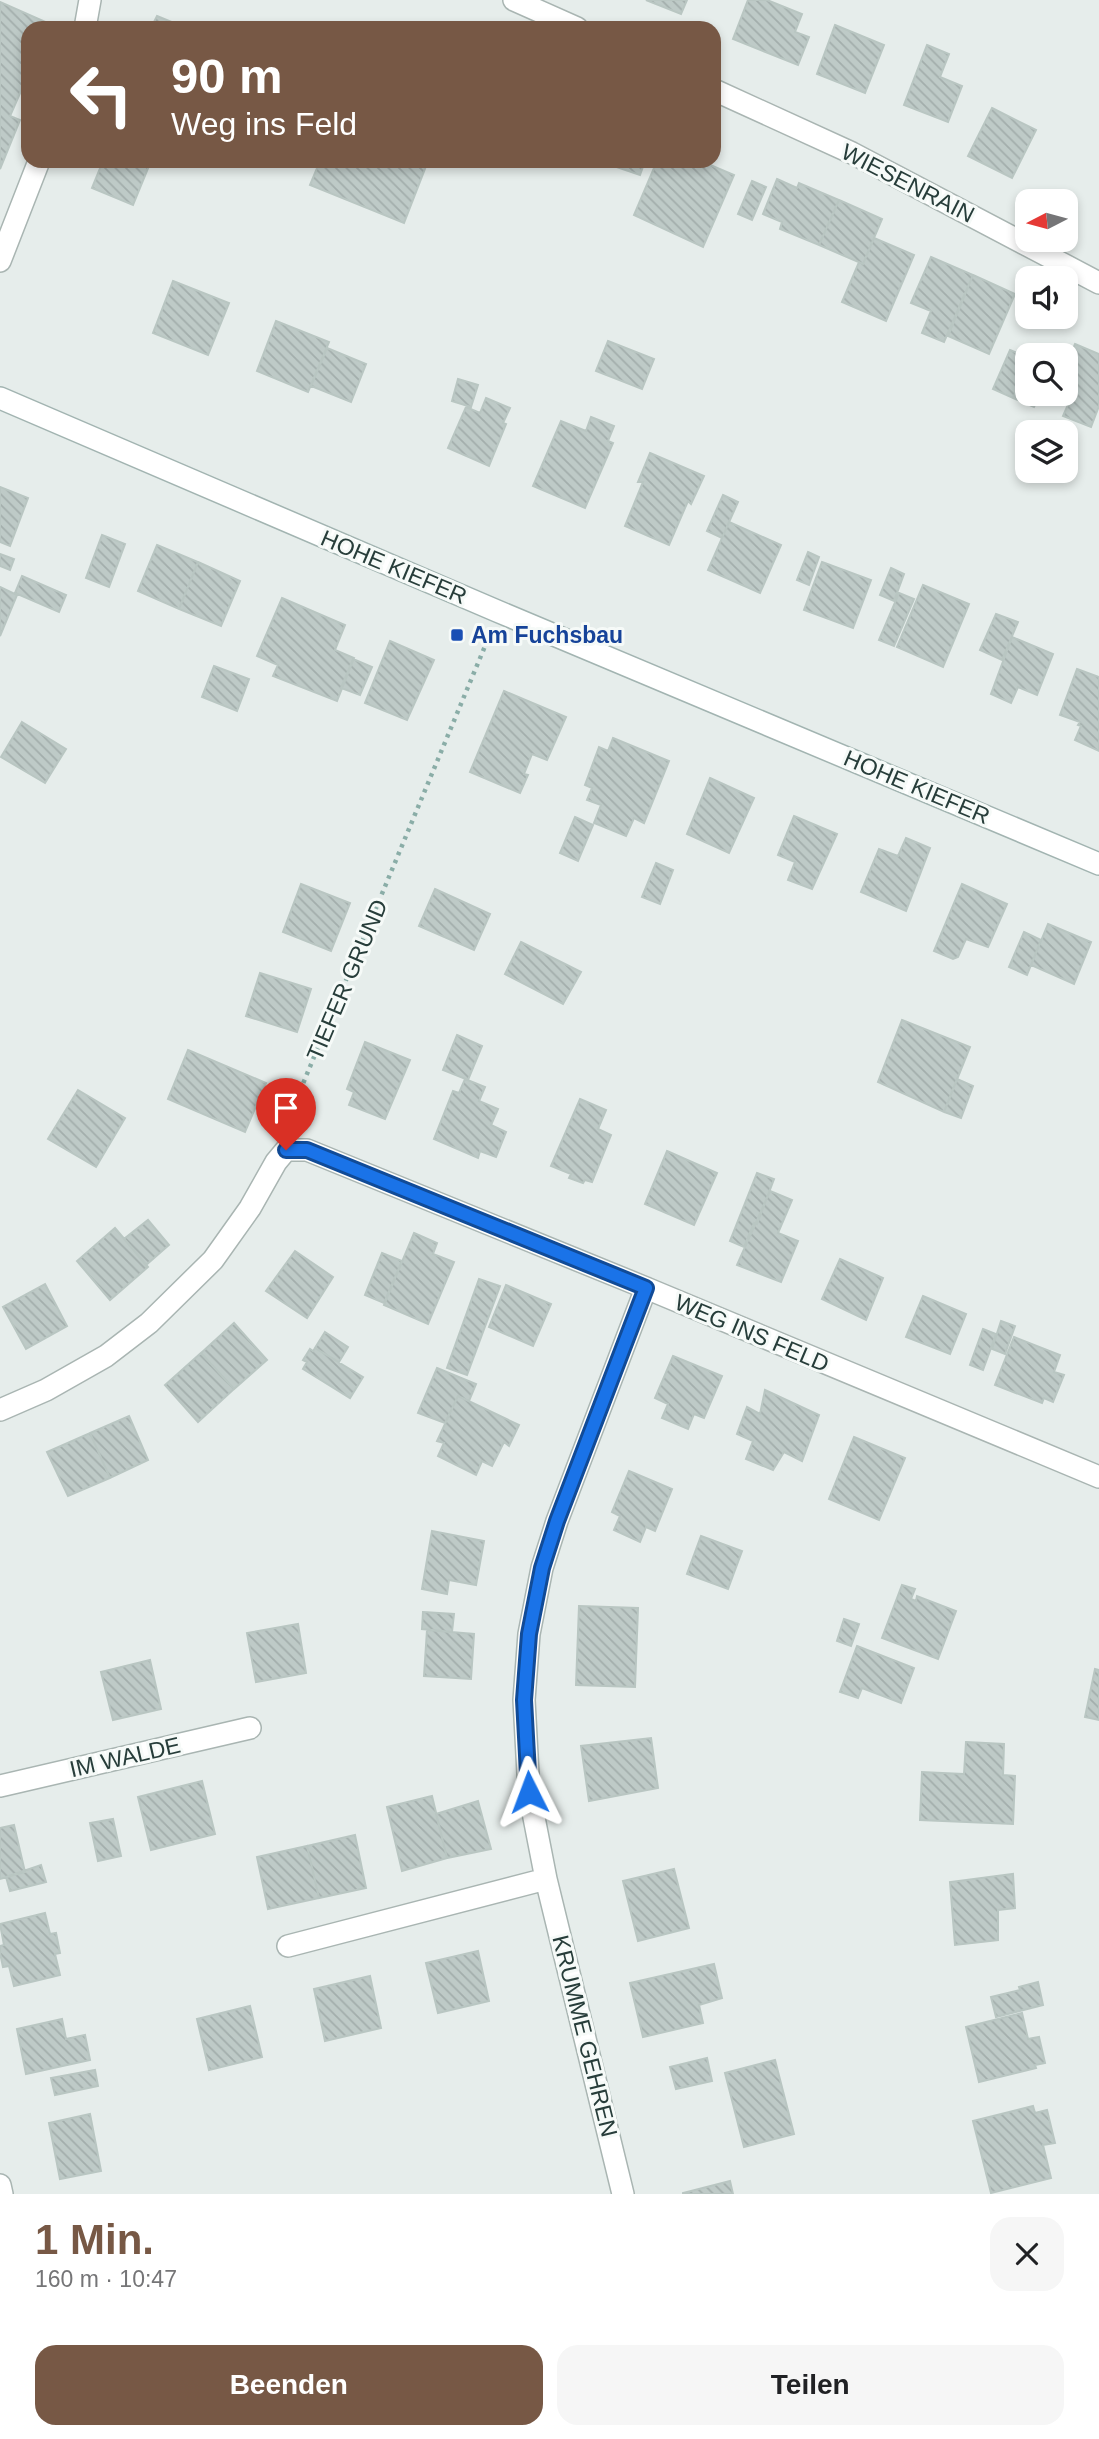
<!DOCTYPE html>
<html lang="de">
<meta charset="utf-8">
<style>
body{margin:0;font-family:Helvetica,sans-serif;background:#f6f6f6;color:#202124;height:100vh;display:flex;flex-direction:column;font-size:26px;white-space:nowrap}
*{box-sizing:border-box;margin:0}
p{font-size:23px;color:#757577}
.icon{flex:none;width:38px;height:38px;fill:none;stroke:currentColor;stroke-width:2;stroke-linecap:round;stroke-linejoin:round}
.map{position:relative;height:2194px;overflow:hidden}
.sheet{display:flex;flex-direction:column;background:#fff;flex:1}
.sheet>*{flex:none}
.top-card{position:absolute;left:21px;top:21px;width:700px;height:147px;border-radius:21px;box-shadow:0 4px 10px #0003;background:#775845;color:#fff;overflow:hidden}
.needle{width:46px;rotate:264deg}
.controls{position:absolute;left:1015px;top:189px;display:grid;gap:14px}
.controls a{display:grid;place-items:center;width:63px;height:63px;border-radius:14px;background:#fff;box-shadow:0 4px 10px #0003;font-size:35px}
.pin{position:absolute;display:grid;place-items:center;width:60px;height:60px;color:#fff;margin:-72px -30px;border-radius:50% 50% 50% 0;rotate:-45deg;box-shadow:0 0 7px #0007}
.pin .icon{rotate:45deg}
.me{position:absolute;width:77px;margin:-38px;rotate:357deg;stroke-linejoin:round;filter:drop-shadow(0 0 5px #0008)}
.turn{display:flex;align-items:center;gap:24px;height:147px;padding:0 35px;font-size:32px}
.turn .icon{width:91px;height:91px;stroke-width:2.5}
.turn b{display:block;font-size:49px;line-height:60px}
.round{display:grid;place-items:center;flex:none;width:74px;height:74px;border-radius:21px;background:#f6f6f6}
.headline{display:flex;align-items:center;justify-content:space-between;height:119px;padding:0 35px}
h1{font-size:42px;font-weight:700;line-height:52px;color:#775845}
.cta{display:flex;gap:14px;margin-top:auto;padding:14px 35px}
.cta a{flex:1;height:80px;border-radius:21px;background:#775845;color:#fff;font-size:28px;font-weight:700;line-height:80px;text-align:center}
.cta a+a{background:#f6f6f6;color:#202124}
.map>svg:first-child{display:block}
.building{fill:url(#building-back-hatch);stroke:#b9c6c2;stroke-width:2}
.lines{fill:none;stroke-linecap:round;stroke-linejoin:round}
.street-casing{stroke:#a9b5b2;stroke-width:24}
.secondary-casing{stroke:#a2b4b1;stroke-width:24}
.path{stroke:#8aada7;stroke-width:4.5;stroke-dasharray:3.5 5;stroke-linecap:butt}
.street{stroke:#fff;stroke-width:21}
.secondary{stroke:#fff;stroke-width:21}
.route-casing{stroke:#114b97;stroke-width:18}
.route{stroke:#1a73e8;stroke-width:12}
.transit-dot{fill:#1a4fb4;stroke:#f6faf8;stroke-width:2.5}
.labels{text-anchor:middle;dominant-baseline:central;stroke-width:6;stroke-linejoin:round;paint-order:stroke}
.street-label{font-size:23px;fill:#273d3a;stroke:#f6faf8}
.transit-label{font-size:23px;font-weight:bold;fill:#164399;stroke:#f6faf8;text-anchor:start}
</style>
<div class="map">
<svg width="1099" height="2194" viewBox="0 0 1099 2194">
<defs>
<pattern id="building-back-hatch" width="6" height="6" patternUnits="userSpaceOnUse" patternTransform="scale(1.75)"><rect width="6" height="6" fill="#becac7"/><path d="M-1 5l2 2M0 0l6 6M5-1l2 2" fill="none" stroke="#a3aeac"/></pattern>
</defs>
<rect width="100%" height="100%" fill="#e6edeb"/>
<path class="building" d="M646 0H687L681 14Z
M748 0H767L802 14 795 32 809 37 798 65 733 39Z
M0 2 50 24 48 28H28V75L10 116 20 120 0 169Z
M157 16 186 28H151Z
M835 25 884 45 865 93 817 74Z
M927 45 949 54 940 77 962 86 948 122 904 105Z
M992 108 1036 130 1012 178 968 156Z
M103 161H151L133 205 92 188Z
M320 161H428L404 223 310 185Z
M599 161H645L640 175Z
M657 161H701L734 175 703 247 634 215Z
M777 179 797 188 799 183 839 200 819 245 780 229 782 222 763 214Z
M752 181 766 187 752 220 738 214Z
M839 200 882 219 863 264 819 245Z
M874 238 914 255 886 321 842 302 859 262 863 264Z
M931 257 973 275 944 342 922 333 931 311 911 303Z
M973 275 1015 294 989 354 948 336Z
M173 281 229 303 208 355 153 333Z
M276 321 329 342 308 392 257 371Z
M608 341 654 359 642 389 596 371Z
M1075 344 1099 354V406L1091 427 1063 416 1071 398 1061 394H1066V366Z
M327 348 366 364 351 402 311 386Z
M1010 350 1027 357V366L1013 398 993 389Z
M1027 366V394H1040L1034 407 1013 398Z
M458 379 478 385 471 407 452 401Z
M486 398 510 408 503 423 506 424 489 466 448 448 466 407 480 413Z
M591 417 614 426 608 441 613 443 585 508 533 486 561 421 586 431Z
M650 453 704 476 691 504 688 501 669 545 625 526 643 482H638Z
M0 487 28 498 10 546 0 542Z
M723 495 738 502 722 538 707 531Z
M729 522 781 545 760 593 708 570Z
M102 535 125 544 109 587 86 578Z
M157 545 198 562 179 609 138 591Z
M808 552 819 557 809 585 797 580Z
M0 554 14 559 10 570 0 566Z
M198 562 240 581 221 626 179 609Z
M822 562 871 580 853 628 804 610Z
M891 568 904 574 894 601 880 595Z
M22 576 66 595 59 612 15 593Z
M923 585 969 604 943 667 897 647Z
M0 587 17 595 0 636Z
M899 593 914 599 894 646 879 640Z
M282 598 345 625 335 650 354 658 337 701 273 676 278 665 257 656Z
M996 614 1018 622 1002 660 980 650Z
M1012 637 1053 654 1037 695 1018 687 1011 703 991 694Z
M390 641 434 660 407 720 365 703Z
M353 659 372 667 360 695 341 688Z
M214 666 249 679 237 711 202 697Z
M1077 669 1099 677V751L1075 740 1081 726 1078 725 1080 722 1060 715Z
M504 691 566 717 547 760 532 754 524 774 528 775 520 793 470 772Z
M22 722 66 749 45 783 1 757Z
M613 738 669 761 644 823 634 818 626 836 594 823 601 805 587 800 592 788 585 785 599 747 608 751Z
M710 778 754 798 729 853 687 834Z
M794 816 837 834 812 889 788 880 795 862 778 855Z
M575 817 593 825 578 861 560 853Z
M906 838 930 848 906 911 861 892 879 849 898 856Z
M656 863 673 870 660 904 642 897Z
M301 884 350 903 331 951 283 932Z
M962 884 1007 904 988 947 966 939 958 957 953 959 934 951Z
M435 889 490 914 474 950 419 926Z
M1048 924 1091 942 1074 984 1031 965Z
M1024 932 1041 940 1027 975 1009 967Z
M521 942 581 972 563 1004 505 974Z
M260 973 311 989 297 1032 246 1016Z
M902 1020 970 1047 944 1112 878 1082Z
M457 1035 482 1046 468 1080 443 1070Z
M365 1042 410 1060 385 1119 349 1105 354 1092 347 1089Z
M188 1050 266 1083 245 1132 168 1099Z
M465 1079 485 1087 479 1101 498 1109 491 1125 506 1132 496 1157 480 1151 478 1158 434 1139 453 1091 459 1093Z
M957 1079 973 1086 961 1118 944 1112Z
M78 1090 125 1118 96 1167 48 1139Z
M580 1099 606 1110 598 1129 611 1135 592 1182 585 1180 583 1183 569 1178 571 1174 551 1166Z
M667 1151 717 1173 694 1225 645 1204Z
M757 1173 774 1179 757 1224 754 1223 744 1247 730 1241Z
M770 1191 792 1200 778 1233 798 1241 781 1282 737 1265Z
M148 1220 169 1245 146 1265 124 1239Z
M115 1228 148 1267 110 1300 77 1261Z
M414 1233 437 1243 433 1254 454 1262 428 1324 384 1305Z
M295 1251 333 1277 307 1318 266 1291Z
M382 1253 402 1261 384 1303 365 1295Z
M840 1259 883 1278 866 1320 822 1299Z
M479 1279 500 1286 467 1375 447 1368Z
M45 1284 67 1326 26 1349 3 1307Z
M506 1285 551 1304 533 1346 489 1327Z
M923 1296 966 1314 950 1354 906 1337Z
M1001 1321 1015 1326 1005 1354 992 1349Z
M234 1323 267 1360 234 1389 201 1353Z
M983 1329 996 1334 983 1370 970 1365Z
M325 1332 348 1347 339 1362 315 1348Z
M1014 1337 1060 1355 1054 1372 1064 1375 1053 1402 1044 1398 1042 1403 995 1385Z
M315 1348 363 1377 350 1398 303 1369 307 1362 303 1360 310 1349 313 1351Z
M201 1353 234 1389 198 1422 165 1385Z
M673 1356 722 1376 704 1418 694 1414 688 1429 662 1418 668 1404 655 1398Z
M437 1368 476 1384 469 1401 458 1396 445 1423 418 1413Z
M765 1390 819 1415 802 1461 784 1452 773 1470 746 1459 753 1441 737 1434 747 1407 760 1414Z
M458 1396 519 1425 509 1446 504 1442 492 1466 482 1461 476 1475 438 1456 444 1443 437 1441Z
M129 1416 148 1460 110 1478 90 1433Z
M90 1433 110 1478 68 1496 47 1452Z
M854 1437 905 1458 879 1520 829 1499Z
M629 1471 672 1489 655 1531 646 1527 640 1542 614 1530 620 1516 612 1512Z
M432 1531 484 1541 476 1585 449 1580 447 1594 422 1589Z
M701 1536 742 1551 728 1589 687 1574Z
M902 1585 915 1589 911 1599 916 1601 917 1596 956 1611 938 1659 882 1638Z
M579 1606 638 1608 635 1687 576 1685Z
M423 1612 454 1614 452 1632 422 1629Z
M844 1619 859 1624 851 1646 837 1641Z
M298 1624 306 1673 256 1682 247 1633Z
M427 1630 474 1634 471 1679 424 1676Z
M857 1646 914 1668 901 1703 862 1688 858 1698 840 1692Z
M150 1660 161 1709 113 1720 101 1672Z
M1095 1669 1099 1670V1720L1085 1717Z
M651 1738 658 1788 589 1801 581 1746Z
M966 1742 1004 1744 1003 1775 1015 1776 1013 1824 920 1820 922 1772 964 1774Z
M202 1781 215 1834 151 1850 138 1797Z
M432 1796 447 1858 402 1871 387 1807Z
M478 1801 491 1849 447 1858 436 1814Z
M113 1819 121 1856 98 1861 90 1823Z
M14 1825 25 1872 0 1879V1828Z
M355 1835 366 1888 319 1898 307 1846Z
M307 1846 319 1898 268 1909 257 1857Z
M41 1865 46 1882 10 1891 6 1877Z
M674 1869 689 1928 638 1941 623 1881Z
M1013 1874 1015 1908 998 1910V1940L955 1945 950 1882Z
M45 1913 50 1934 56 1933 60 1953 55 1954 60 1975 14 1986 9 1966 3 1967 0 1953V1946L4 1945 0 1924Z
M478 1951 489 2001 438 2013 426 1963Z
M714 1964 722 1998 699 2005 703 2023 643 2037 630 1983Z
M370 1976 381 2028 325 2041 314 1989Z
M1038 1982 1043 2005 996 2017 991 1997 1020 1990 1019 1987Z
M250 2006 262 2057 209 2070 197 2019Z
M1022 2013 1028 2039 1039 2037 1045 2063 1035 2065 1036 2068 979 2082 966 2027Z
M62 2019 66 2039 85 2035 90 2060 26 2074 17 2029Z
M707 2058 712 2081 676 2089 670 2067Z
M775 2060 794 2134 744 2147 725 2073Z
M95 2070 98 2086 55 2095 51 2078Z
M1033 2106 1035 2113 1047 2110 1055 2143 1043 2145 1051 2178 991 2193 973 2121Z
M90 2114 101 2171 60 2179 49 2123Z
M730 2181 733 2194H683V2193Z"/>
<g class="lines">
<g class="street-casing">
<path id="street" d="M514 0 577 28
M85 28 90 0
M714 90 852 153 1099 283
M0 261 39 161
M0 1410 46 1390 106 1356 149 1323 213 1260 250 1208 276 1162 286 1150H307L646 1288 1099 1477
M0 1786 250 1728
M288 1946 546 1879
M0 2185 2 2194
M623 2194 546 1879 529 1792 524 1700 529 1634 542 1568 557 1521 646 1288"/>
</g>
<g class="secondary-casing">
<path id="secondary" d="M0 398 497 611 1099 864"/>
</g>
<path class="path" d="M287 1122 488 639"/>
<use href="#street" class="street"/>
<use href="#secondary" class="secondary"/>
</g>
<g class="lines">
<g class="route-casing">
<path id="route" d="M286 1150H307L646 1288 557 1521 542 1568 529 1634 524 1700 529 1792"/>
</g>
<use href="#route" class="route"/>
</g>
<rect class="transit-dot" x="450" y="628" width="14" height="14" rx="3.5"/>
<g class="labels">
<g class="street-label">
<text transform="translate(908 183) rotate(27)">WIESENRAIN</text>
<text transform="translate(394 567) rotate(23)">HOHE KIEFER</text>
<text transform="translate(917 787) rotate(23)">HOHE KIEFER</text>
<text transform="translate(347 980) rotate(-67)">TIEFER GRUND</text>
<text transform="translate(752 1333) rotate(23)">WEG INS FELD</text>
<text transform="translate(125 1757) rotate(-13)">IM WALDE</text>
<text transform="translate(585 2036) rotate(76)">KRUMME GEHREN</text>
</g>
<g class="transit-label">
<text x="471" y="635">Am Fuchsbau</text>
</g>
</g>
</svg>
<div class="controls">
<a><svg class="needle" viewBox="-14 -14 28 28"><path d="M0-13l5 13h-10z" fill="#e53935"/><path d="M0 13l5-13h-10z" fill="#757577"/></svg></a>
<a><svg class="icon" aria-label="sound" viewBox="0 0 24 24"><path d="M4 9h4l5-4v14l-5-4H4zM17 9q2 3 0 6"/></svg></a>
<a><svg class="icon" aria-label="search" viewBox="0 0 24 24"><circle cx="10" cy="10" r="6"/><path d="M15 15l6 6"/></svg></a>
<a><svg class="icon" aria-label="layers" viewBox="0 0 24 24"><path d="M12 4l9 5-9 5-9-5zM3 14l9 5 9-5"/></svg></a>
</div>
<div class="pin" style="left:286px;top:1150px;background:#d93025"><svg class="icon" aria-label="arrive" viewBox="0 0 24 24"><path d="M6 21V4h12l-3 4 3 4H6"/></svg></div>
<svg class="me" style="left:529px;top:1792px" viewBox="-20 -20 40 40"><path d="M0-17L14 15 0 8-14 15z" fill="#1a73e8" stroke="#fff" stroke-width="4"/></svg>
<div class="top-card">
<div class="turn"><svg class="icon" aria-label="left" viewBox="0 0 24 24"><path d="M17 20v-9H6M10 6l-5 5 5 5"/></svg><div><b>90 m</b>Weg ins Feld</div></div>
</div>
</div>
<section class="sheet">
<div class="headline"><div><h1>1 Min.</h1><p>160 m · 10:47</p></div><a class="round"><svg class="icon" aria-label="close" viewBox="0 0 24 24"><path d="M6 6l12 12M18 6L6 18"/></svg></a></div>
<div class="cta"><a>Beenden</a><a>Teilen</a></div>
</section>
